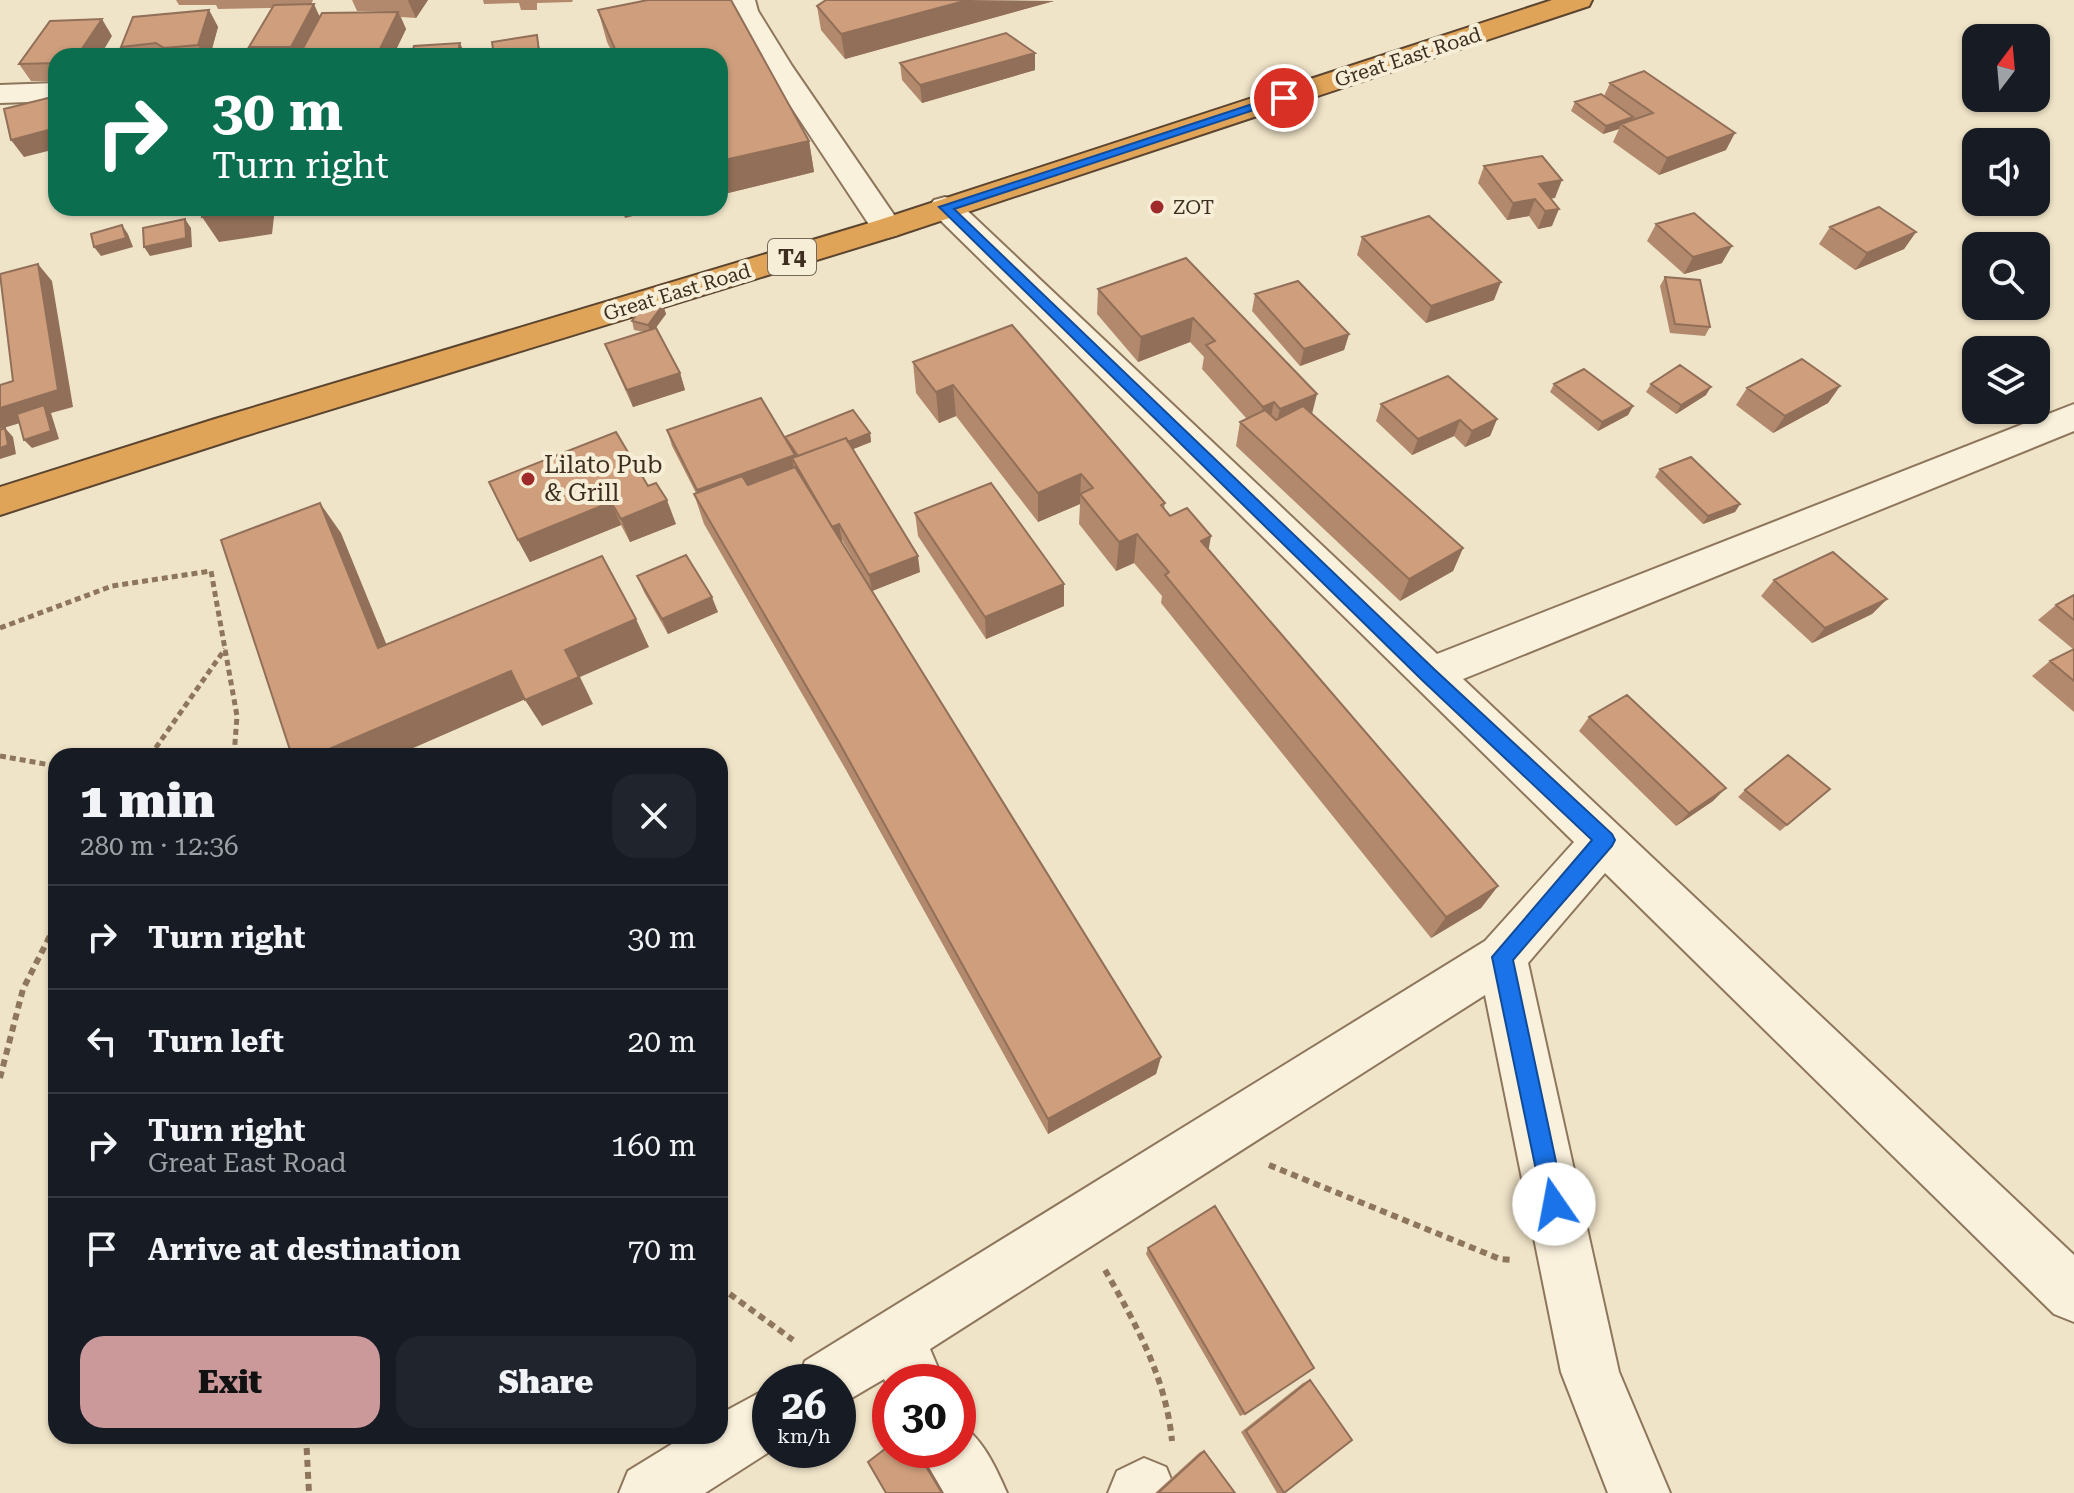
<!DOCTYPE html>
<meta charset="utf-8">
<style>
body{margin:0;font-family:"Roboto Serif",serif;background:#20242c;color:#f1f3f6;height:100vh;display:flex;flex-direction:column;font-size:30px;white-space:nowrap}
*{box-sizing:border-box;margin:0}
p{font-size:26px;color:#9ea1a6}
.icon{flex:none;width:44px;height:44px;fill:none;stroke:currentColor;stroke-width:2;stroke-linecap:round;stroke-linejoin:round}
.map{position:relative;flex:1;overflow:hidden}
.drawer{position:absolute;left:48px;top:748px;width:680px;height:696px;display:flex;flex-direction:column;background:#171b24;border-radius:24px;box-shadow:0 2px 6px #0004}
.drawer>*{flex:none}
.guide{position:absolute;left:48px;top:48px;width:680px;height:168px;border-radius:24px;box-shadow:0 2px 6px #0004;background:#0b6e4f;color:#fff;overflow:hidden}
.needle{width:52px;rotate:16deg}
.fabs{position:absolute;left:1962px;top:24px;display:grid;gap:16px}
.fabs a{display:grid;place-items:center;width:88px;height:88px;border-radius:16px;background:#171b24;box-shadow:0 2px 6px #0004;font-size:40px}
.speed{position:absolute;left:752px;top:1364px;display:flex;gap:16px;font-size:40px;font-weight:700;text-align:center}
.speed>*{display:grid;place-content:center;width:104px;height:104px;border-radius:50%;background:#171b24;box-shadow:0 2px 6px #0004;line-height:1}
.speed small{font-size:20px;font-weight:400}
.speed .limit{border:12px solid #d22;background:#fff;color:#111}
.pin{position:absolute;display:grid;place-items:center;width:68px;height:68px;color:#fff;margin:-34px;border:4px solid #fff;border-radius:50%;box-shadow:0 2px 8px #0007}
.me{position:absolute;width:88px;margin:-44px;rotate:348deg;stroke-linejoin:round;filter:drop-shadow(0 0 6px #0008)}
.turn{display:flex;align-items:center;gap:28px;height:168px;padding:0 32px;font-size:36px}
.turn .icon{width:104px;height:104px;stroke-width:2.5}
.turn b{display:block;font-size:56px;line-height:68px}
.round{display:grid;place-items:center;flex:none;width:84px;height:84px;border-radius:24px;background:#20242c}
.head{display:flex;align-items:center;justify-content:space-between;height:136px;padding:0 32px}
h1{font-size:48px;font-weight:800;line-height:60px}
.cta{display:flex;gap:16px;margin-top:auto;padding:16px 32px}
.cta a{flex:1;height:92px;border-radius:24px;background:#cc999b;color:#111;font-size:32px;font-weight:800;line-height:92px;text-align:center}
.cta a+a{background:#20242c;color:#f1f3f6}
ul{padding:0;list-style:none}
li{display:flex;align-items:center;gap:24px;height:104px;padding:0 32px;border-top:2px solid #363941}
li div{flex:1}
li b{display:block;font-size:30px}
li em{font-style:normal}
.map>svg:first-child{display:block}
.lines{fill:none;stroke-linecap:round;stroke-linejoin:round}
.minor-casing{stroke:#8d765c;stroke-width:4}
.highway-casing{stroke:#5b4430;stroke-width:4}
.path-far1{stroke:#8d765c;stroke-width:5;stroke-dasharray:6 4;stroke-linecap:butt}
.path{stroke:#8d765c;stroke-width:6;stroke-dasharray:7 5;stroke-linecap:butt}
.minor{fill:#faf1dc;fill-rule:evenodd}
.highway{fill:#e0a458;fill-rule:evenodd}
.wall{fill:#b2896c}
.shaded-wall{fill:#916f58}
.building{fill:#cf9f7d;stroke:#916f58;stroke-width:2}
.route{fill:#1a73e8;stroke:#114b97;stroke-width:2}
.poi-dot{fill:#9e2a2b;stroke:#f7eed8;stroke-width:3}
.labels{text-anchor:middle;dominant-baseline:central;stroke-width:8;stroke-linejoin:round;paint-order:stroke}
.far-street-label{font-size:20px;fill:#3d2e20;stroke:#f7eed8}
.far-poi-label{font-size:20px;fill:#3d2e20;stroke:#f7eed8;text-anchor:start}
.shield{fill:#f7eed8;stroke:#756857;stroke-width:2}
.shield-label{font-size:22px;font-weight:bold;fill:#3d2e20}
.poi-label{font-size:24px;fill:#3d2e20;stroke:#f7eed8;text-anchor:start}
</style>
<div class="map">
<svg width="2074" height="1493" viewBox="0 0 2074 1493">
<rect width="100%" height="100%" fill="#f0e4c8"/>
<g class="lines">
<g class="minor-casing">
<path id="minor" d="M729 0H755L758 11 792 66 903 228 898 235 887 238 876 235 764 66 730 11Z
M56 83V101L0 103V85Z
M945 197 956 200 1437 654 2074 404V431L1463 679 2074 1255V1322L2054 1314 1605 873 1528 963 1619 1372 1670 1493H1608L1561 1372 1485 995 930 1349 944 1382H890V1392L884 1379 838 1406V1382H797L805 1361 1485 941 1574 842 934 214 929 207 934 200Z
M770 1387 772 1450 705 1493H619L628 1471 685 1436H720V1414Z
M958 1424C981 1434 997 1470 1007 1493H940L917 1450H958Z
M1144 1458 1166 1467 1175 1489 1173 1493H1108L1117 1471Z"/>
</g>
<g class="highway-casing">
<path id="highway" d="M1552 0H1592L1589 6 898 235 241 437 0 515V487L215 419 876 221Z"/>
</g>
<path class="path-far1" d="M0 628 112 586 211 571 237 716 234 756
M0 756 56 766
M150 756 225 649"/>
<path class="path" d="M0 1078 23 989 56 924
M1269 1165 1500 1259 1512 1260
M1105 1270C1136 1324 1166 1378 1172 1441
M720 1287 793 1340
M306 1436 309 1493"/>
<use href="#minor" class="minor"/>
<use href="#highway" class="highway"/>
</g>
<path class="wall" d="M176 0H313L311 5 320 16 395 12 357 11 352 0H428L416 18 401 17 406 29 393 56H305L304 55V56H254L249 47 272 8 218 9 216 5H179Z
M483 0H573L572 2 537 3V10H521L519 3 484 4Z
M648 0H731L809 141 814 172 720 195V56H614L607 42 598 10Z
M1054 1 845 59 821 30 817 6Z
M209 10 218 27 210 56H127L121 47Z
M112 36 56 56V81H31L19 64Z
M900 63 1035 70 922 103 902 80Z
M1610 83 1726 150 1659 175 1613 142 1619 129 1603 134 1571 111 1575 102 1604 96Z
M1484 166 1555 198H1550L1552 226 1538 229 1529 216 1507 220 1478 183Z
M1656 224 1722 263 1684 274 1647 241Z
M1830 227 1916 232 1904 249 1855 270 1819 244Z
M1362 237 1494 300 1426 323 1357 255Z
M1186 258 1312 414 1463 548 1453 571 1400 601 1236 446 1240 422 1247 419 1202 369 1204 357 1190 342 1138 362 1097 314 1098 289Z
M1665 277 1710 327 1705 336 1670 333 1660 286Z
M1255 294 1349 334 1344 350 1300 366 1252 311Z
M663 305 666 314 655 329 680 373 685 390 633 407 612 361 605 344 644 332 634 330 632 321Z
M913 362 1165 503 1164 509 1170 516 1209 550 1498 886 1481 908 1431 938 1161 603 1162 596 1134 563 1116 571 1079 524 1080 504 1038 522 956 416 939 423 916 393Z
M1554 384 1633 406 1628 415 1598 431 1550 392Z
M1651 384 1706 395 1676 414 1646 392Z
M1840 386 1828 403 1773 433 1736 405 1747 388Z
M1381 404 1497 419 1490 436 1465 447 1454 436 1412 455 1376 421Z
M667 430 786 440 870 433 871 442 853 449 920 572 872 591 842 540 841 541 1161 1057 1156 1074 1048 1134 846 770 704 524 694 494 696 493 672 446Z
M1660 469 1740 504 1735 512 1703 524 1655 477Z
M648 486 676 524 630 542 621 525 530 562 518 540Z
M915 513 1064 606 986 639 918 536Z
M637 576 718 612 668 634 644 592Z
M1774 580 1887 599 1872 614 1812 643 1761 596Z
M2074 595V712L2032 676 2050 661 2073 649 2038 620 2056 605Z
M1589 717 1713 801 1676 826 1579 731Z
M1830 789 1780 831 1738 797 1745 790Z
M1148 1248 1245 1414 1240 1416 1146 1254Z
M1310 1380 1284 1493H1277L1241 1432 1303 1383Z
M1204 1451 1235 1493H1155L1200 1452Z"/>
<path class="shaded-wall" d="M409 0H428L416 18 408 1Z
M968 0 1054 1 845 59 841 34Z
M314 4 322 22 302 50 304 56H295L291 47Z
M209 10 218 27 210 56H204L198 45Z
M398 12 406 29 393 56H384L380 49Z
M102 19 112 36 100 56H77Z
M537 35 541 56H511Z
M460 43 464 52 463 56H457Z
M1035 53V70L922 103 920 85Z
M1633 117 1629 125 1621 124 1619 129 1603 134 1606 126Z
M56 128V149L24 157 11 140Z
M1735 133 1726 150 1659 175 1667 158Z
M809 141 814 172 720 195V161Z
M1562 180 1555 198 1537 201 1535 199 1529 216 1507 220 1513 203 1539 184Z
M257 208H275L272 234 219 242 202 217Z
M621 208H665L625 218Z
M1559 209 1552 226 1538 229 1545 211Z
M185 219 191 228 192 247 150 256 144 247Z
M122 225 128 234 133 247 101 256 94 247Z
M1916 232 1904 249 1855 270 1867 253Z
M1732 246 1722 263 1684 274 1693 257Z
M38 264 52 281 73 407 51 413 59 439 32 448 24 440 47 415 0 429V408L58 390Z
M1501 282 1494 300 1426 323 1431 306Z
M663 305 666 314 651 334 648 325Z
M1193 318 1190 342 1138 362 1141 337Z
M1349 334 1344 350 1300 366 1304 349Z
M680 373 685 390 633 407 627 390Z
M953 385 956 416 939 423 936 392Z
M1840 386 1828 403 1773 433 1785 416Z
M1711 387 1706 395 1676 414 1681 405Z
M1317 394 1311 418 1274 433 1280 409Z
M1274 402 1269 426 1258 431 1263 407Z
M1633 406 1628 415 1598 431 1602 422Z
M1497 419 1490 436 1465 447 1472 431Z
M1460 420 1454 436 1412 455 1418 439Z
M5 428 13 437 16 454 0 459V448Z
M870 433 871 442 803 469 801 461Z
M795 455 798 468 792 458 795 472 703 506 697 490Z
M1081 474 1080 504 1038 522V493Z
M667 500 676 524 630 542 621 519Z
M611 502 621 525 530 562 518 540Z
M320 503 341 533 399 675 378 648Z
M1740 504 1735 512 1703 524 1708 516Z
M839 524 842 540 835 543 832 527Z
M1137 534 1134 563 1116 571 1119 542Z
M1211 536 1206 565 1201 541Z
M1463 548 1453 571 1400 601 1409 579Z
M918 556 920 572 872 591 869 575Z
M1064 584V606L986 639 985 617Z
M712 597 718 612 668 634 662 619Z
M1887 599 1872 614 1812 643 1825 628Z
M636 619 649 647 580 677 593 704 542 726 525 700 565 650Z
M511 671 528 698 395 756H313Z
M1726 788 1713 801 1676 826 1689 813Z
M1498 886 1481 908 1431 938 1446 917Z
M1161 1057 1156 1074 1048 1134V1119Z
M916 1450H919L944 1493H942Z"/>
<path class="building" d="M648 0H731L809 141 720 161V56H618L598 10Z
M826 0H968L841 34 817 6Z
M314 4 291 47H249L274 5Z
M209 10 198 45 164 48 156 43 121 47 133 17Z
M398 12 380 49 302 50 322 13Z
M102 19 77 56H56V63L19 64 50 21Z
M1006 33 1035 53 920 85 900 63Z
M537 35 539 52 511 56H494L492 42Z
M460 43 457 56H411L414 46Z
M1644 71 1735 133 1667 158 1621 124 1653 113 1610 83Z
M1601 94 1633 117 1606 126 1575 102Z
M56 96V128L11 140 4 109Z
M1542 156 1562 180 1539 184 1559 209 1545 211 1535 199 1513 203 1484 166Z
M1879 207 1916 232 1867 253 1830 227Z
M204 208H257L202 217Z
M1694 213 1732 246 1693 257 1656 224Z
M1429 216 1501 282 1431 306 1362 237Z
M185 219 186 238 144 247 143 228Z
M122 225 126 238 94 247 91 234Z
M1186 258 1317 394 1280 409 1274 402 1263 407 1206 345 1215 341 1193 318 1141 337 1098 289Z
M38 264 58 390 0 408V385L13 381 0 274Z
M1665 277 1700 280 1710 327 1675 324Z
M1298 281 1349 334 1304 349 1255 294Z
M646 302 663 305 648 325 632 321Z
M1012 325 1165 503 1161 505 1170 516 1187 508 1211 536 1201 541 1498 886 1446 917 1165 575 1169 572 1137 534 1119 542 1080 494 1093 488 1081 474 1038 493 953 385 936 392 913 362Z
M656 328 680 373 627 390 605 344Z
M1802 359 1840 386 1785 416 1747 388Z
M1680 365 1711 387 1681 405 1651 384Z
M1584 369 1633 406 1602 422 1554 384Z
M1448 376 1497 419 1472 431 1460 420 1418 439 1381 404Z
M761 398 795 455 697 490 667 430Z
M44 405 51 431 24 440 17 414Z
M1303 406 1463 548 1409 579 1240 422 1265 410 1276 420Z
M853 410 870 433 848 442 846 438 798 456 785 437Z
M5 428 8 445 0 448V430Z
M616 432 648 486 656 483 667 500 621 519 611 502 518 540 489 482Z
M846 438 918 556 869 575 839 524 832 527 792 458Z
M1691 457 1740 504 1708 516 1660 469Z
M791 467 792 468 748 485 747 484Z
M795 467 1161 1057 1048 1119 840 744 694 494 742 476 748 485Z
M991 483 1064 584 985 617 915 513Z
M320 503 378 648 602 556 636 619 565 650 579 677 525 700 511 671 313 756H292L221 540Z
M1833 552 1887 599 1825 628 1774 580Z
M686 555 712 597 662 619 637 576Z
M2074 595V620L2056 605Z
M2074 649V681L2050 661Z
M1627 695 1726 788 1689 813 1589 717Z
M1788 755 1830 789 1787 825 1745 790Z
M1215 1206 1314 1368 1245 1414 1148 1248Z
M1310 1380 1352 1440 1284 1493 1246 1431Z
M890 1445V1450H916L942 1493H886L868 1462Z
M1204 1451 1235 1493H1158Z"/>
<path class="route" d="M1280 95 1290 98 954 209 1435 670 1612 834 1615 840 1612 846 1513 960 1565 1204 1562 1212 1554 1215 1546 1212 1543 1204 1492 957 1592 840 1422 680 939 207Z"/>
<g class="poi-dot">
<circle cx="1157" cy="207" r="8"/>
<circle cx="528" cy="479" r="8"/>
</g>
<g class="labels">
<g class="far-street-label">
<text transform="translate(1408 57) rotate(-18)">Great East Road</text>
<text transform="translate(677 292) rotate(-17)">Great East Road</text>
</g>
<g class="far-poi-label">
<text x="1173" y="207">ZOT</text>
</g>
<rect class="shield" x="768" y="239" width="48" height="36" rx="6"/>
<g class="shield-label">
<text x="792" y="257">T4</text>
</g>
<g class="poi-label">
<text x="544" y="465">Lilato Pub<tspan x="544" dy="28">&amp; Grill</tspan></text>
</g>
</g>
</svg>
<div class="fabs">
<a><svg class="needle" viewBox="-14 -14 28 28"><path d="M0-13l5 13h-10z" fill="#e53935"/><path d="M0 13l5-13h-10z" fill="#9ea1a6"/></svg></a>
<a><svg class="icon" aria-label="sound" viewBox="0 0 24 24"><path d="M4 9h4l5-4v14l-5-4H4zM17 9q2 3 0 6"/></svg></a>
<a><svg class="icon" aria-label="search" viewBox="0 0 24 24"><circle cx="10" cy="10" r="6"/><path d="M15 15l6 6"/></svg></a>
<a><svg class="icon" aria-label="layers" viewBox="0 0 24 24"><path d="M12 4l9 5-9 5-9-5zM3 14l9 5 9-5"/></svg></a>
</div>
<div class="speed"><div>26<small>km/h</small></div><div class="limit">30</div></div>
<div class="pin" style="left:1284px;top:98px;background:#d93025"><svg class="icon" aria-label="arrive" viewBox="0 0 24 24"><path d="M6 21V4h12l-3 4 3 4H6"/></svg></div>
<svg class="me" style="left:1554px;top:1204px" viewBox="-20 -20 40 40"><circle r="19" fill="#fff"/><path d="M0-13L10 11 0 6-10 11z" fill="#1a73e8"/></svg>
<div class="guide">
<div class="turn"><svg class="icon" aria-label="right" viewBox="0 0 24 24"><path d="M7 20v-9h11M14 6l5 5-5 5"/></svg><div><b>30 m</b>Turn right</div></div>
</div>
<section class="drawer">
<div class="head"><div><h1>1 min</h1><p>280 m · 12:36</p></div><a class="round"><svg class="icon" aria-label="close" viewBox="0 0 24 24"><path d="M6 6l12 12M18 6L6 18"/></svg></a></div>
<ul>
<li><svg class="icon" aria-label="right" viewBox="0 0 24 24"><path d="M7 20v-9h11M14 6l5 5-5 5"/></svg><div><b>Turn right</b></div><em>30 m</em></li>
<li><svg class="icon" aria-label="left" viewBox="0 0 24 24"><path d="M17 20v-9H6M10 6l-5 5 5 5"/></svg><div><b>Turn left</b></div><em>20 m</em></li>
<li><svg class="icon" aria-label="right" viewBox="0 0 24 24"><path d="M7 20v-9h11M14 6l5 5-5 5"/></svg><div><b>Turn right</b><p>Great East Road</p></div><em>160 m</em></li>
<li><svg class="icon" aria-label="arrive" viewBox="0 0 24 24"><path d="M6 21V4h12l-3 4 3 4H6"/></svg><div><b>Arrive at destination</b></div><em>70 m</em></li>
</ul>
<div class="cta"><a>Exit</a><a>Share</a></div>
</section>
</div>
